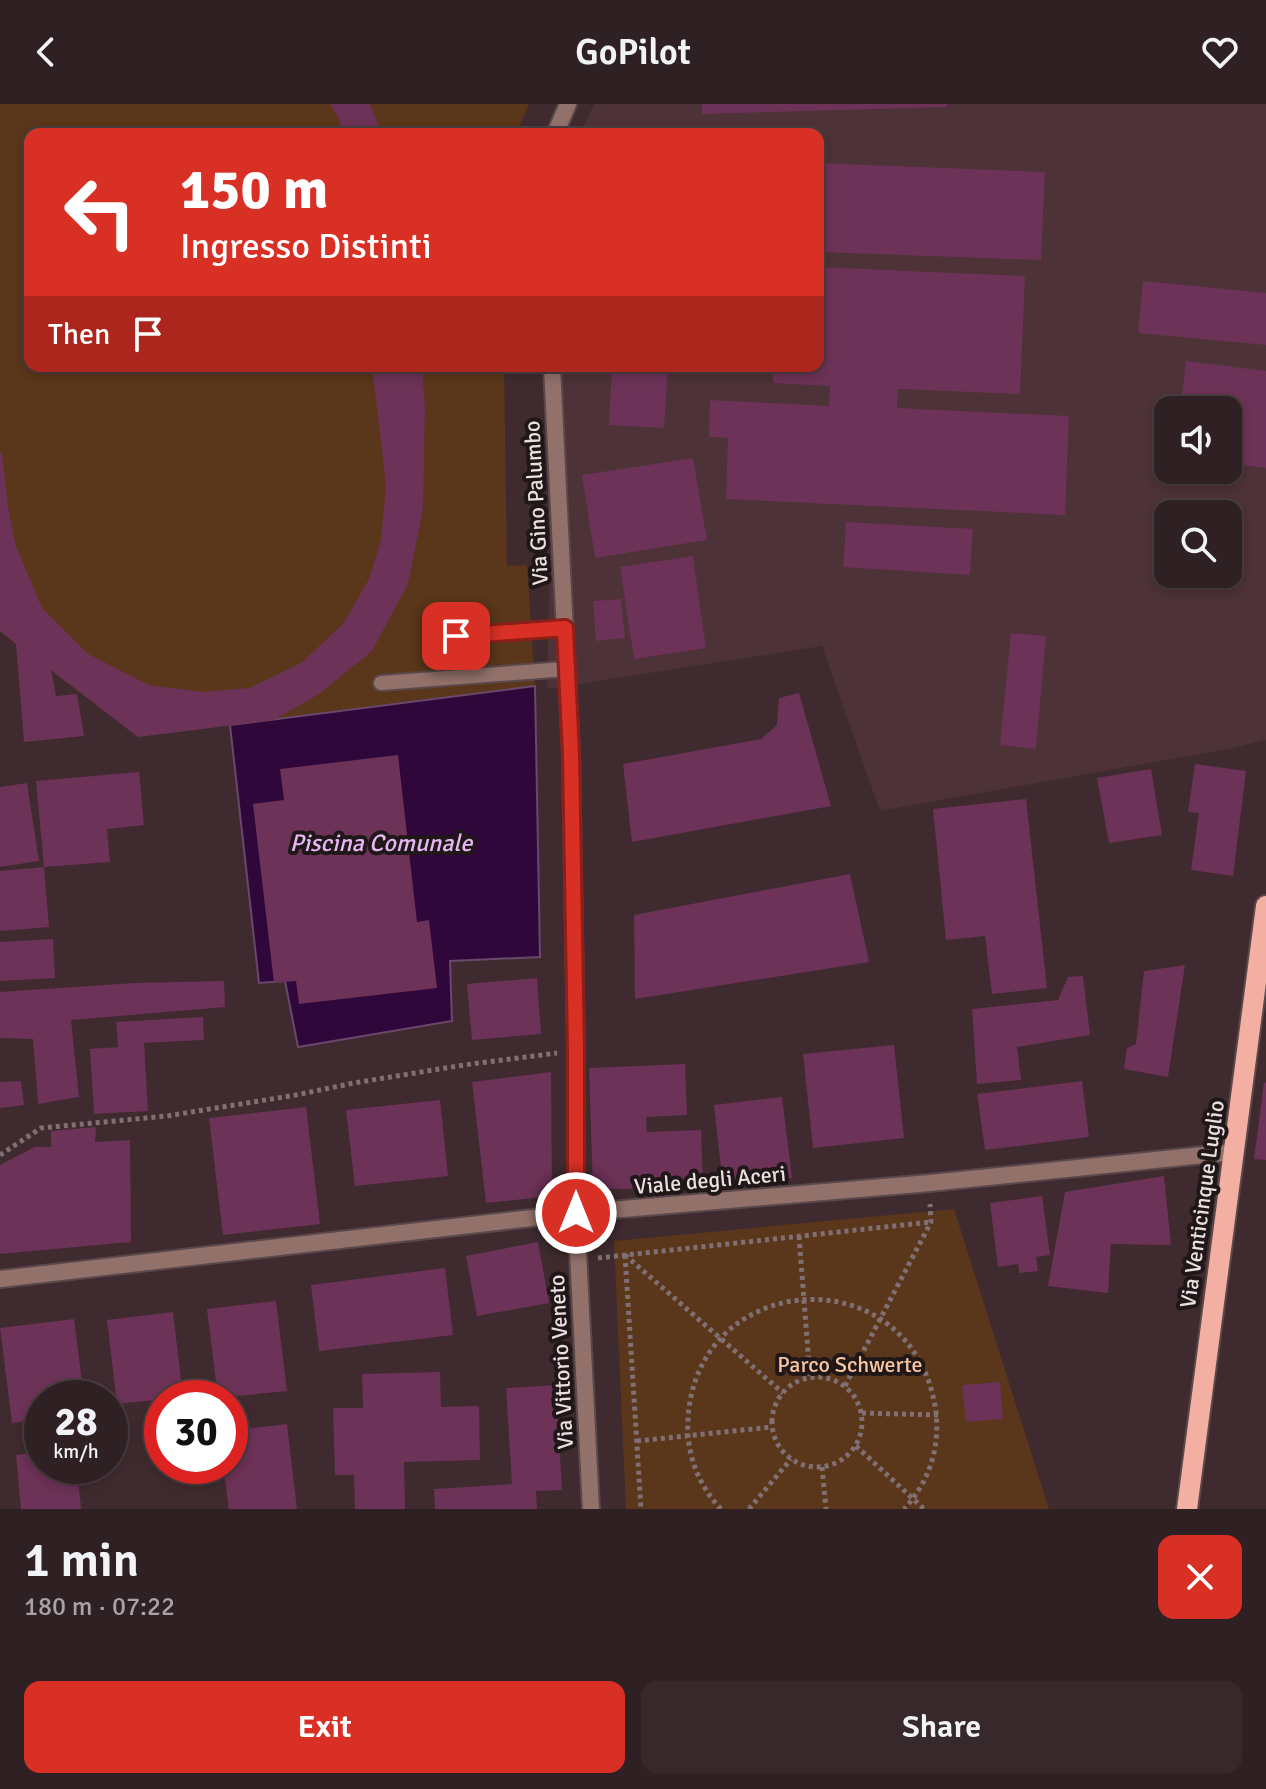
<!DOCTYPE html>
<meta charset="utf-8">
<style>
body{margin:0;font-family:Signika,sans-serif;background:#37282b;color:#f1f3f6;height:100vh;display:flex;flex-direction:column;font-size:30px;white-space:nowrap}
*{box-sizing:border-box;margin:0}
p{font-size:26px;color:#a7a3a6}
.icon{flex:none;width:44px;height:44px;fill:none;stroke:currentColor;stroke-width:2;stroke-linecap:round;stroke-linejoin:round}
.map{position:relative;height:1405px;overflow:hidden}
.drawer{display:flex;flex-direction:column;background:#2f2023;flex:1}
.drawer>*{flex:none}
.top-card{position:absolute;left:24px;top:24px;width:800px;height:244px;border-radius:16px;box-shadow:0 4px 12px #0003,0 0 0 2px #4a3e41;background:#d93025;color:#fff;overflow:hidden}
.fabs{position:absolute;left:1154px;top:292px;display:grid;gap:16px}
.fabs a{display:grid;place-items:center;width:88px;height:88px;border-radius:16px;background:#2f2023;box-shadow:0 4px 12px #0003,0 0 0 2px #4a3e41;font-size:40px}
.speed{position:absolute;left:24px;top:1276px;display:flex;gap:16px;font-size:40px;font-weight:700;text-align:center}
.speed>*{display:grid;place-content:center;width:104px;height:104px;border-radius:50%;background:#2f2023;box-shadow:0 4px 12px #0003,0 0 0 2px #4a3e41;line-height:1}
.speed small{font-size:20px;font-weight:400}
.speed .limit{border:12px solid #d22;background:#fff;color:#111}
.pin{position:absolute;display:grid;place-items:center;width:68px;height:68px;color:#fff;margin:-34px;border-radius:16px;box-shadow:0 4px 12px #0006}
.me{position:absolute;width:88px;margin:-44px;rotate:0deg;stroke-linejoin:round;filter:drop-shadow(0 0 6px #0008)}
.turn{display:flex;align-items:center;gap:28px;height:168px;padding:0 24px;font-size:36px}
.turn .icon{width:104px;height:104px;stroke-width:2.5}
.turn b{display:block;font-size:56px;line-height:68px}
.then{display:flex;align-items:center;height:76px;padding:0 24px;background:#0003;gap:16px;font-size:30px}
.round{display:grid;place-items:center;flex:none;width:84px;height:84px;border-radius:16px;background:#37282b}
.headline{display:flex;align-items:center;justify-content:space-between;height:136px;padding:0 24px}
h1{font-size:48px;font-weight:600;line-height:60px}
.button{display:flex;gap:16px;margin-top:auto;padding:16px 24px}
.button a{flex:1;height:92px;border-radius:16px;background:#d93025;color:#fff;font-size:32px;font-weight:600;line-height:92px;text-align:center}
.button a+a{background:#37282b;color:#f1f3f6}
header{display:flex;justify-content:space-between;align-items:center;height:104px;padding:0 24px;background:#2f2023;font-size:36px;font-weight:600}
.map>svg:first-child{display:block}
.built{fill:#4d3237;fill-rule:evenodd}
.green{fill:#5a361a}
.water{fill:#30073a;stroke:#68486c;stroke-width:2}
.building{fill:#6c3257}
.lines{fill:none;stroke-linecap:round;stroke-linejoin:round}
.service-casing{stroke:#5b484b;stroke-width:18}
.minor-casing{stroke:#5b484b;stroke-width:20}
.tertiary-casing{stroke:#5b484b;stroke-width:20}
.primary-casing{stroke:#5b484b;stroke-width:24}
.path{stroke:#817073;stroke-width:5;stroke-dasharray:4 4;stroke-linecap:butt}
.service{stroke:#92716a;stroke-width:14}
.minor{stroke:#92716a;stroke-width:16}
.tertiary{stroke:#92716a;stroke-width:16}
.primary{stroke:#f3afa1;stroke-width:20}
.route-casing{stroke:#8d1f18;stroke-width:20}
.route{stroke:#d93025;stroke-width:14}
.labels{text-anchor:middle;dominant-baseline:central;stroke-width:8;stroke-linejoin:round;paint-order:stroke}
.street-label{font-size:22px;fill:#ecdfe1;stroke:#1f1718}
.park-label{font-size:22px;fill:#f8c5a1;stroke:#1f1718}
.water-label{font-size:24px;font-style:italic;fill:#e7b6f5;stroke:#1f1718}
</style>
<header><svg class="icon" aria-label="back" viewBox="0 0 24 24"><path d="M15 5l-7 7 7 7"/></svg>GoPilot<svg class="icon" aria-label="heart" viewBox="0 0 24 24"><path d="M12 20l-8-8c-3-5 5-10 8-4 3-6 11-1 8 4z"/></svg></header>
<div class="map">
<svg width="1266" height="1405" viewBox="0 0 1266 1405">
<rect width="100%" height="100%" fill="#3f2b2f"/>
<path class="built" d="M594 0H1266V636L1233 644 880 707 822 542 547 585 554 262H818V30H580ZM1168 306H1228V366H1168ZM1168 410H1228V470H1168Z"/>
<path class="green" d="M0 0H529L516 30H30V262H504L507 462 527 461 535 582 138 633 0 527Z
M954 1105 1049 1405H626L614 1137Z"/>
<path class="water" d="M535 582 540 853 450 857 452 917 298 943 285 877 259 879 230 621Z"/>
<path class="building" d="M330 0H370L382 30H343L338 13Z
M702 0H947V3L702 10Z
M818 59 1045 68 1041 156 818 148Z
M818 163 1025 172 1020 290 898 285 897 304 1069 312 1065 411 726 395 728 334 709 333 710 296 829 302 830 282 773 279V262H818Z
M1143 177 1266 189V241L1138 229Z
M1186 257 1266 267V364L1228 359V306H1180Z
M372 262H422L425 304 423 405 408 480 372 547 319 590 274 616 138 633 51 566 56 592 77 590 84 632 24 638 16 540 0 527V349H2L8 403 16 442 42 504 88 550 149 581 202 588 249 584 301 559 343 520 369 475 381 436 386 381Z
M612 262H668L664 324 609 321Z
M693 354 707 436 595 454 582 371Z
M846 418 973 425 970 471 843 463Z
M693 452 706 544 634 555 620 463Z
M621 495 625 534 596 537 593 497Z
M1011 529 1046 532 1036 645 1000 641Z
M799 589 831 702 632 738 623 660 761 635 777 621 779 594Z
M398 651 417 818 429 816 437 884 299 900 296 877 274 879 253 700 284 696 280 665Z
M1195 660 1246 667 1233 772 1191 766 1199 709 1188 708Z
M1151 665 1162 731 1109 739 1097 674Z
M139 668 144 721 107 725 110 758 44 763 36 677Z
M27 679 39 757 0 763V683Z
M1026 695 1047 884 992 890 985 832 946 836 933 705Z
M44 763 49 823 0 827V767Z
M850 770 869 858 635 895 634 811Z
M53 835 55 874 0 877V838Z
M1185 861 1168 973 1124 965 1127 944 1136 940 1144 867Z
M1083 872 1090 931 1017 943 1021 976 977 980 972 905 1058 896 1068 873Z
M537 874 541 930 472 936 467 880Z
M224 877 225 903 71 916 79 993 38 1000 33 935 0 934V888L135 879Z
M203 913 204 936 144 939 148 1007 94 1010 90 945 118 943 116 918Z
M894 941 904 1034 813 1044 803 950Z
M685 960 687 1011 646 1013 647 1028 701 1026 703 1082 593 1086 589 964Z
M551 968 552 1092 486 1099 472 978Z
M21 977 24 1001 0 1004V978Z
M1082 977 1089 1033 985 1046 977 990Z
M1264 978 1266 979V1056L1254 1055Z
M782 993 792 1074 723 1082 714 1001Z
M440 996 448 1072 355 1082 346 1006Z
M306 1003 320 1120 223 1131 209 1014Z
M96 1023 95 1038 130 1036 131 1138 0 1150V1061L35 1043H51V1027Z
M1164 1072 1171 1141 1111 1140 1108 1189 1048 1182 1065 1088Z
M1042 1092 1050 1151 1036 1153 1038 1167 1019 1169 1018 1160 998 1163 990 1099Z
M538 1138 549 1199 477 1212 466 1152Z
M445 1164 453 1231 319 1247 311 1181Z
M276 1197 287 1287 218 1294 207 1205Z
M173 1208 183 1293 117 1300 107 1216Z
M74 1215 84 1294H42V1315L12 1319 0 1224Z
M440 1268 441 1303 479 1302 480 1356 404 1358 405 1405H355L354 1371H335L333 1304H363L362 1270Z
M1000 1278 1003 1315 966 1318 962 1281Z
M556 1281 562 1386 536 1387 537 1405H435L434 1385 512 1380 506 1284Z
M287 1320 297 1405H229L223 1362H230V1327Z
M42 1348V1362H77L81 1405H21L16 1351Z"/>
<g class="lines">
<g class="service-casing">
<path id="service" d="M456 532 565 524
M381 579 566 565"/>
</g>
<g class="minor-casing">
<path id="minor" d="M555 30 568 0
M552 262 571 651 576 946V1109
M0 1175 576 1109 930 1079 1233 1048"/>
</g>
<g class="tertiary-casing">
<path id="tertiary" d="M576 1109 591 1405"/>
</g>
<g class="primary-casing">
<path id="primary" d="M1187 1405 1266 802"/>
</g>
<path class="path" d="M0 1051 41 1024 167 1012 296 991 354 979 464 961 557 949
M799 1132 810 1273
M625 1151 641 1405
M625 1151 783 1289
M598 1154 931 1118
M772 1318a45 45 0 1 1 90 0a45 45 0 1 1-90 0Z
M845 1282 931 1118 930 1100
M862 1309 938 1311
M637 1337 772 1323
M856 1342 924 1405
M822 1363 826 1405
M721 1405C698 1381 686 1349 688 1316 695 1169 899 1151 933 1292 943 1333 933 1374 904 1405
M749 1405 791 1355"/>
<use href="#service" class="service"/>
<use href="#minor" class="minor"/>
<use href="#tertiary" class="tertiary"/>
<use href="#primary" class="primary"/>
</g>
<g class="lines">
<g class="route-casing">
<path id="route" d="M456 532 565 524 571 651 576 946V1109"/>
</g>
<use href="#route" class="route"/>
</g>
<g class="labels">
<g class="street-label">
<text transform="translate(536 399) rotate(-93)">Via Gino Palumbo</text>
<text transform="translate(710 1076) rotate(-5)">Viale degli Aceri</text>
<text transform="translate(1202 1100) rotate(-82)">Via Venticinque Luglio</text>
<text transform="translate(561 1258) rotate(-93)">Via Vittorio Veneto</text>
</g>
<g class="park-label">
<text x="850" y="1260">Parco Schwerte</text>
</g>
<g class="water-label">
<text x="381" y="739">Piscina Comunale</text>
</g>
</g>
</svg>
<div class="fabs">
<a><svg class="icon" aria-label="sound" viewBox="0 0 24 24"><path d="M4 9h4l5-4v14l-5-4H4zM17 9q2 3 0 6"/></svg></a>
<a><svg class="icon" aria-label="search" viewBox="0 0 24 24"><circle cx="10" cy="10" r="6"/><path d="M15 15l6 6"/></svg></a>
</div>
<div class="speed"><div>28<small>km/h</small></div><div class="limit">30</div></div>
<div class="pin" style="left:456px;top:532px;background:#d93025"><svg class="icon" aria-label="arrive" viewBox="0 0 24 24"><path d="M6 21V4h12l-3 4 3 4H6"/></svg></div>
<svg class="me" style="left:576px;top:1109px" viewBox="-20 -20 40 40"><circle r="17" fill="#d93025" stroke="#fff" stroke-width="3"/><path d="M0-11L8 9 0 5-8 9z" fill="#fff"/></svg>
<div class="top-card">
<div class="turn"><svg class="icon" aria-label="left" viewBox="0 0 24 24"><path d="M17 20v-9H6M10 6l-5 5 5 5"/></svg><div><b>150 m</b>Ingresso Distinti</div></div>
<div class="then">Then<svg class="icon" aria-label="arrive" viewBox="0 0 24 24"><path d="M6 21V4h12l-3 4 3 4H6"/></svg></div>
</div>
</div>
<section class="drawer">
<div class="headline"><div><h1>1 min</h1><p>180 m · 07:22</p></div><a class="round" style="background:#d93025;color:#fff"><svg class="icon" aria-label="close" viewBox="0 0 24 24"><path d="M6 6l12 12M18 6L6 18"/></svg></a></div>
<div class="button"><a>Exit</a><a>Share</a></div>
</section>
